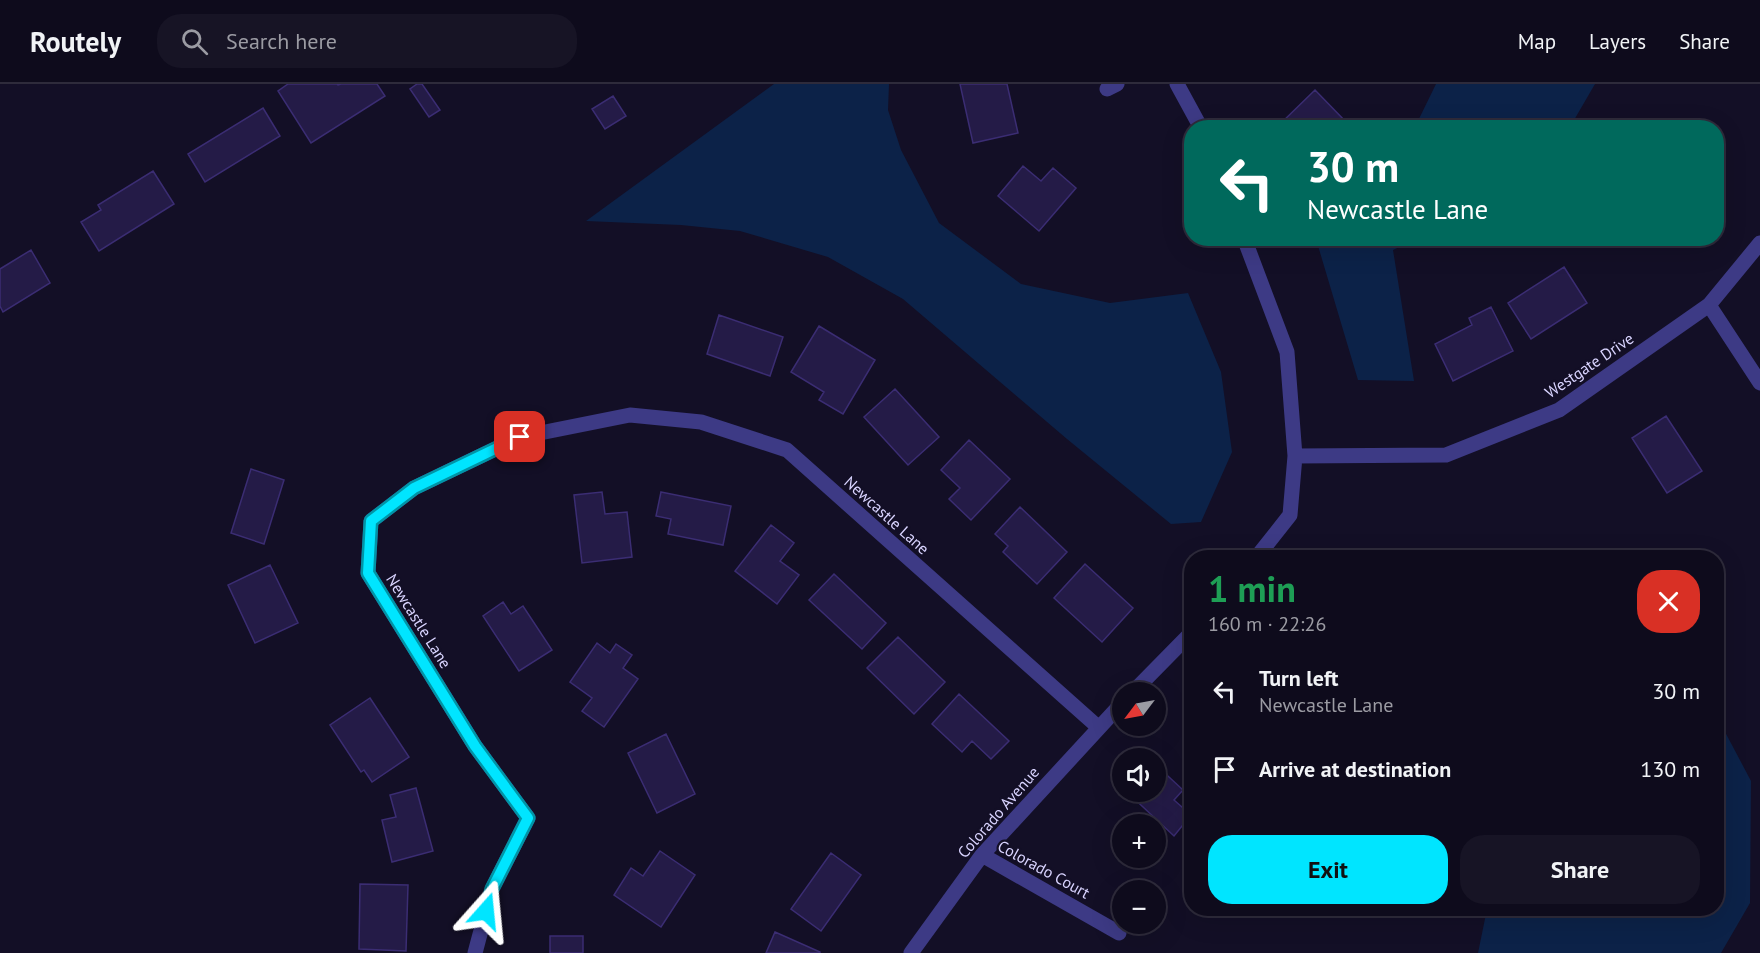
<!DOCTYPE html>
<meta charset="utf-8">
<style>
body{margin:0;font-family:"PT Sans",sans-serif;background:#171425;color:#f1f3f6;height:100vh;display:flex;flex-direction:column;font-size:22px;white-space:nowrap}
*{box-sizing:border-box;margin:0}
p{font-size:20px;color:#9b9ba3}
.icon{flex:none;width:33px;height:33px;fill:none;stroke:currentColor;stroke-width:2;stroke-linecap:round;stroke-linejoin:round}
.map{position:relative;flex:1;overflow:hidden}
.drawer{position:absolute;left:1184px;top:466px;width:540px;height:366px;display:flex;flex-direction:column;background:#0e0b1c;border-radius:24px;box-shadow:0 6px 24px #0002,0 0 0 2px #2e2b3b}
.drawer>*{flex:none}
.hud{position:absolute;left:1184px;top:36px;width:540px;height:126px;border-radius:24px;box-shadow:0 6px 24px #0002,0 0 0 2px #2e2b3b;background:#00695c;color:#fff;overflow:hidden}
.needle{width:39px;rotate:238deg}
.buttons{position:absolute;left:1112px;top:598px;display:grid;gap:12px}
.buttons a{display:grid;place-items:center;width:54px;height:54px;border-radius:50%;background:#0e0b1c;box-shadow:0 6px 24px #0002,0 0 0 2px #2e2b3b;font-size:30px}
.pin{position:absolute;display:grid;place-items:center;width:51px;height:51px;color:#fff;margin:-26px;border-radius:12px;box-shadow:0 3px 9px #0006}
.me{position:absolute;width:66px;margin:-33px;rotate:18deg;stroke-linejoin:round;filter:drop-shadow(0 0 4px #0008)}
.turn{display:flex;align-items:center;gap:21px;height:126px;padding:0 24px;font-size:27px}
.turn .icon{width:78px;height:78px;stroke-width:2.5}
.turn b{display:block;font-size:42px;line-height:51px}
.round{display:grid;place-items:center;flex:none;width:63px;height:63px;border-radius:24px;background:#171425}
.head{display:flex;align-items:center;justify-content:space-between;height:102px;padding:0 24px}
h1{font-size:36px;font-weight:700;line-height:45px;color:#1e9e55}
.button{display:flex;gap:12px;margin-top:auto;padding:12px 24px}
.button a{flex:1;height:69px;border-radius:24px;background:#00e5ff;color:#111;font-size:24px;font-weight:700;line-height:69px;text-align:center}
.button a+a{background:#171425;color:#f1f3f6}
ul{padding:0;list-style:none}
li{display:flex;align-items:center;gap:18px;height:78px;padding:0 24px}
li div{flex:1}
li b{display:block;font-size:22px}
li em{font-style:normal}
header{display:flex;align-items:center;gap:36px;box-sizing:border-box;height:84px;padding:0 30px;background:#0e0b1c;border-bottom:2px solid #2e2b3b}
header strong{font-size:28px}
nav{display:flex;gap:33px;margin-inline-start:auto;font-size:21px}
.search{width:420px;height:54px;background:#171425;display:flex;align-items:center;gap:15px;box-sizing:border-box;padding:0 21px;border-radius:24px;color:#9b9ba3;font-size:22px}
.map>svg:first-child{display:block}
.water{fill:#0c2248}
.building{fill:#241b47;stroke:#3b2d73;stroke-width:1.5}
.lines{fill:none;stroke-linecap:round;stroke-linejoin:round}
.minor{stroke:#3d3a85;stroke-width:15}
.route-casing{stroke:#0095a6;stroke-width:15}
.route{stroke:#00e5ff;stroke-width:10}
.labels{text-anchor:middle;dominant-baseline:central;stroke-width:4.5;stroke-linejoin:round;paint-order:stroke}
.street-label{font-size:16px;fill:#d9d4ff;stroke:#130f26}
</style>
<header>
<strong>Routely</strong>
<div class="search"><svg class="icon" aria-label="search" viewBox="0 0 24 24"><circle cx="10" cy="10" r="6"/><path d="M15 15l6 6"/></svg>Search here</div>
<nav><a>Map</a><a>Layers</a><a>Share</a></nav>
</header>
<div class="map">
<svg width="1760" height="869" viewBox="0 0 1760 869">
<rect width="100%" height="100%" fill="#130f26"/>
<path class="water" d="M774 0H889L888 26 901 66 939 139 1021 200 1110 219 1188 209 1221 288 1232 368 1201 438 1171 440 1067 355 903 215 828 173 740 147 681 141 586 137Z
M1436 0H1595L1570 43H1415Z
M1316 155H1416L1393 166 1414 297 1358 296Z
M1716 636 1724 646 1751 697 1750 819 1721 869H1478L1487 825H1716Z"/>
<path class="building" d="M288 0H337L338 1 341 0H377L385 12 311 59 278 7Z
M417 0H422L440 26 429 33 410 5Z
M960 0H1007L1018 49 973 59Z
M1315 6 1347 39 1341 44H1276Z
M613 12 626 32 605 45 592 25Z
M263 24 280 52 205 98 188 70Z
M1023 82 1041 97 1053 84 1076 104 1039 147 998 112Z
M153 87 174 120 99 167 81 138 101 126 98 121Z
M31 166 50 199 3 228 0 222V185Z
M1564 183 1587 219 1531 255 1508 219Z
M1491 223 1513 267 1453 297 1435 260 1472 241 1469 234Z
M719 231 783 253 770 292 707 270Z
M819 242 875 276 843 330 819 316 824 308 791 288Z
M895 305 939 353 908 381 864 333Z
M1666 332 1702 387 1667 409 1632 354Z
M969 356 1010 395 971 436 949 415 960 404 941 386Z
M251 385 284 396 264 460 231 449Z
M602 408 605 430 627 428 632 473 582 479 574 411Z
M661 408 731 422 723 461 668 450 671 435 656 432Z
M1020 423 1067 468 1037 500 1003 468 1008 462 995 450Z
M771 441 794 459 780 477 799 491 777 520 735 487Z
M1085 480 1133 524 1102 558 1054 514Z
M270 481 298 539 255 559 228 501Z
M834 490 886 539 862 565 809 516Z
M503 518 511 530 523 522 552 566 519 587 483 532Z
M898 553 945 598 914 630 867 584Z
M597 559 610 569 616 560 632 571 623 584 638 595 604 643 582 627 592 614 570 598Z
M959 610 1009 657 991 675 972 657 962 668 932 640Z
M370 614 409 673 372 698 364 686 361 688 330 641Z
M666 650 695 710 657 729 628 669Z
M1155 680 1183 706 1174 716 1191 731 1174 752 1127 708H1155Z
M416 704 433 767 392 778 382 736 396 733 390 711Z
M660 767 695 791 661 843 614 811 631 784 643 792Z
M831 769 861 791 821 847 791 825Z
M360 800 408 801 406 867 359 865Z
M775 848 820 868V869H766Z
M550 852H583V869H550Z"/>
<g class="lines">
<path class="minor" d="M1177 0 1201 44
M1107 5 1117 0
M1244 154 1287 268 1295 372 1290 431 1256 474
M1709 221 1760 299
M1295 372 1446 371 1559 326 1709 221 1760 159
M1132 609 1191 549
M982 771 1119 849
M475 869 492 805 528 734 475 662 368 489 371 437 414 404 520 353 630 331 701 338 787 366 1098 643
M911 869 982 771 1122 619"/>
</g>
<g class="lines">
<g class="route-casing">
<path id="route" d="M486 827 492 805 528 734 475 662 368 489 371 437 414 404 520 353"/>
</g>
<use href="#route" class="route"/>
</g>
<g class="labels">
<g class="street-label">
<text transform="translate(1589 281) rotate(-34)">Westgate Drive</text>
<text transform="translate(887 431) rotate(42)">Newcastle Lane</text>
<text transform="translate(419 537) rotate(58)">Newcastle Lane</text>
<text transform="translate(998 728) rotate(-49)">Colorado Avenue</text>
<text transform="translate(1044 785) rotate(29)">Colorado Court</text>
</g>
</g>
</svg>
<div class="buttons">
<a><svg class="needle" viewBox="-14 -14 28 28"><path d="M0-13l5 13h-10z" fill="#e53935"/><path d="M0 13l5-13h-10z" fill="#9b9ba3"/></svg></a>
<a><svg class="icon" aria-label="sound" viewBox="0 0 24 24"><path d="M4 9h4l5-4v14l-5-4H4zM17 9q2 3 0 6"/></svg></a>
<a>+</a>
<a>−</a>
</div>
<div class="pin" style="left:520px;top:353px;background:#d93025"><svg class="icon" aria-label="arrive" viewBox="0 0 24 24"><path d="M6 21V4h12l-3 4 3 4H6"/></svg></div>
<svg class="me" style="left:486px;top:827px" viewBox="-20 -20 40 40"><path d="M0-17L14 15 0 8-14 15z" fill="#00e5ff" stroke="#fff" stroke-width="4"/></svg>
<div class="hud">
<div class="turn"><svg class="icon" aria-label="left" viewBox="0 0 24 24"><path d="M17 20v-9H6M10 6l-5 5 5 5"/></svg><div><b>30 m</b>Newcastle Lane</div></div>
</div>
<section class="drawer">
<div class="head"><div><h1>1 min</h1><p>160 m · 22:26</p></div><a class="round" style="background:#d93025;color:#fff"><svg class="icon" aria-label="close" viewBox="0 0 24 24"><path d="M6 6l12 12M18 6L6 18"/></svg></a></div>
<ul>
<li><svg class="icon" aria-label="left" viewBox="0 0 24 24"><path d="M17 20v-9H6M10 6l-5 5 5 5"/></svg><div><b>Turn left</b><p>Newcastle Lane</p></div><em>30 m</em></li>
<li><svg class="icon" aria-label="arrive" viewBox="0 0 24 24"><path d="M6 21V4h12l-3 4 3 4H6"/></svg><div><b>Arrive at destination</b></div><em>130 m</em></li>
</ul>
<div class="button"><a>Exit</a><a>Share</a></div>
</section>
</div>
